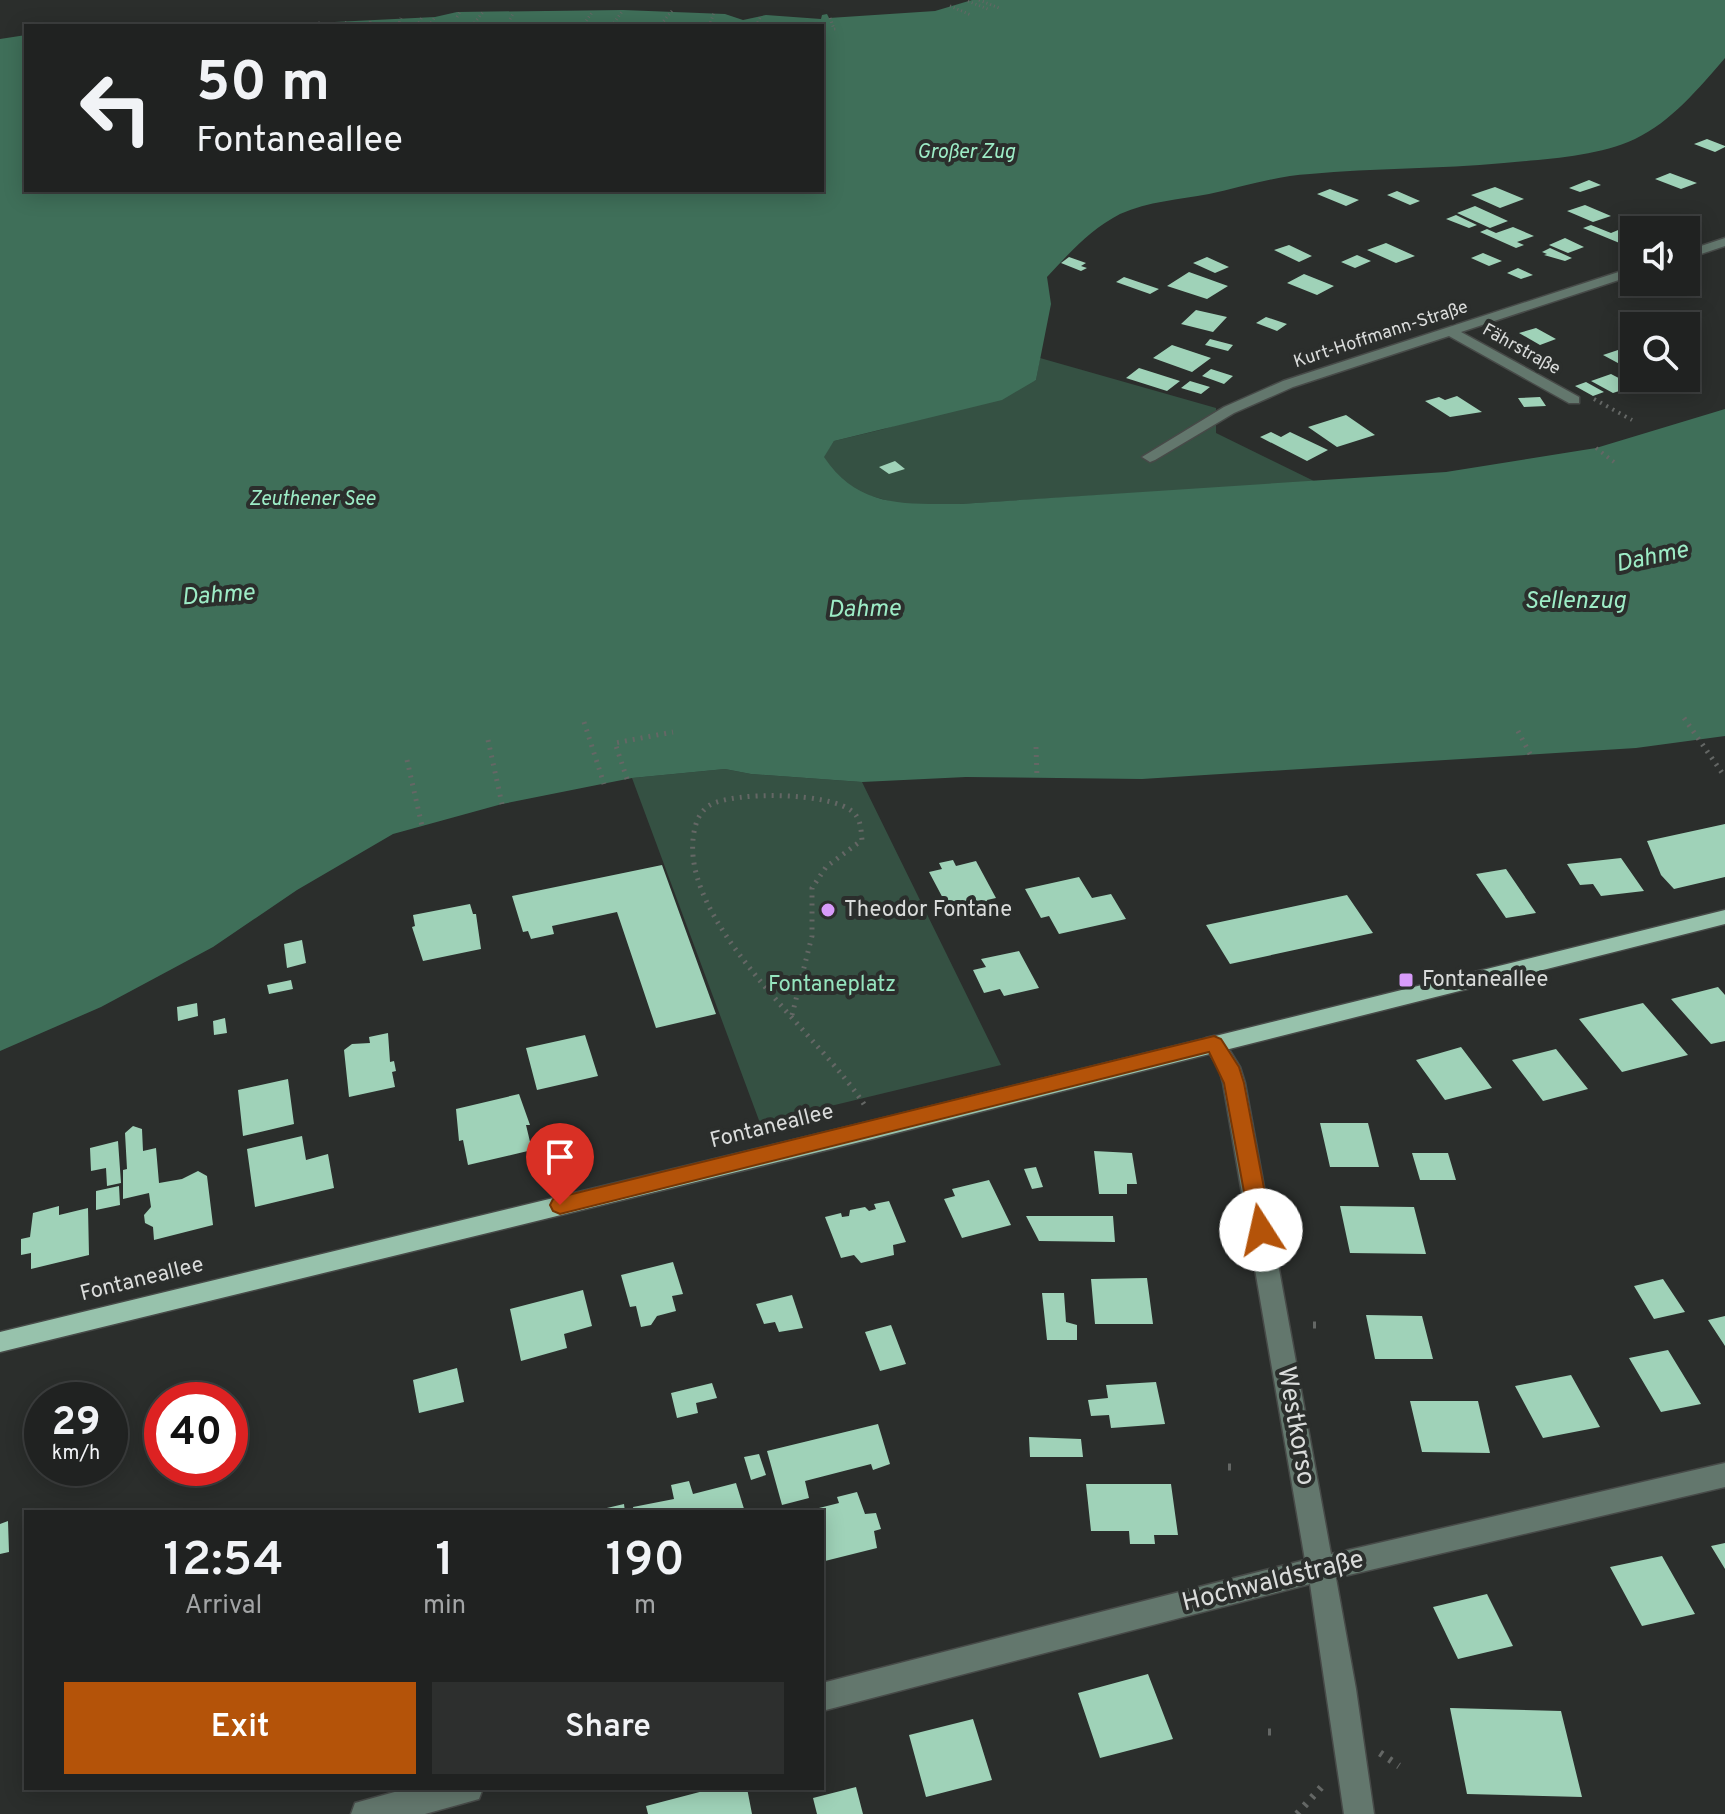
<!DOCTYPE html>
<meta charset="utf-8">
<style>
body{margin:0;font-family:Overpass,sans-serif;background:#2d2f2e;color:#f1f3f6;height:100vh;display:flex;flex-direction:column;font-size:30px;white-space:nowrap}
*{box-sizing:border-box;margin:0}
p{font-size:26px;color:#a2a4a5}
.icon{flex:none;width:44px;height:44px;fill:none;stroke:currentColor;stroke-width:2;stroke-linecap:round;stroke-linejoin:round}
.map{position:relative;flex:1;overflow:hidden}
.panel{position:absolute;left:24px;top:1510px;width:800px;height:280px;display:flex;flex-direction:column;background:#202221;border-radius:0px;box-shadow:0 4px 20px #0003,0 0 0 2px #3d3f3f}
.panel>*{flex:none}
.hud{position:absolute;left:24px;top:24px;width:800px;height:168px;border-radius:0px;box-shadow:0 4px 20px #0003,0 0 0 2px #3d3f3f;background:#202221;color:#f1f3f6;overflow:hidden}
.tools{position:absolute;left:1620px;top:216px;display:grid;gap:16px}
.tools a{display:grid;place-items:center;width:80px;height:80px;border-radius:0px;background:#202221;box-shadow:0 4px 20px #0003,0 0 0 2px #3d3f3f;font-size:40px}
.speed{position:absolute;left:24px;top:1382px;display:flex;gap:16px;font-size:40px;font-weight:700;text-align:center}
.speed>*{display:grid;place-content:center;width:104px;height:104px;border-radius:50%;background:#202221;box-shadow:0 4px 20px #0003,0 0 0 2px #3d3f3f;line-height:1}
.speed small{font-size:20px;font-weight:400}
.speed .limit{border:12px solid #d22;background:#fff;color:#111}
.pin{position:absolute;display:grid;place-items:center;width:68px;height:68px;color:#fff;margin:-82px -34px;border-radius:50% 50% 50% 0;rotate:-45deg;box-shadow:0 0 8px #0007}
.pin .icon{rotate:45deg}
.me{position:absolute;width:88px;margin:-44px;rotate:350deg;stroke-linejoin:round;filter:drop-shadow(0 0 6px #0008)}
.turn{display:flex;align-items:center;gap:28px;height:168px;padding:0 40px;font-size:36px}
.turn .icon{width:104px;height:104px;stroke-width:2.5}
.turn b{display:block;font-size:56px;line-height:68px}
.eta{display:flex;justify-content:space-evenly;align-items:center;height:136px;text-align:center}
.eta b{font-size:48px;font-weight:600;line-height:56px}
.cta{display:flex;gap:16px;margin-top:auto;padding:16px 40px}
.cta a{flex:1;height:92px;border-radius:0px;background:#b45309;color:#fff;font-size:32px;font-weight:600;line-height:92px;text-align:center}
.cta a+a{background:#2d2f2e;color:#f1f3f6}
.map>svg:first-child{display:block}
.green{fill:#355143}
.water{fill:#3f6f59}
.building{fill:#9fd2b8}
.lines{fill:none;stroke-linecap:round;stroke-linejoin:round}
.minor-casing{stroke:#474a48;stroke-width:3}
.major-casing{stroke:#474a48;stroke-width:3}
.path-far3{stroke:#646765;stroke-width:3;stroke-dasharray:1 3;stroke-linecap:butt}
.path-far2{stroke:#646765;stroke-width:4;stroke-dasharray:2 5;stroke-linecap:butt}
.path-far1{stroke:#646765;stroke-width:5;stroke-dasharray:2 6;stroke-linecap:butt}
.path{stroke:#646765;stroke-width:7;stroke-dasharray:3 8;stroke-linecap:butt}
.minor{fill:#63776d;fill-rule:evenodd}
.major{fill:#97c2ac;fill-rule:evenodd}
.route{fill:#b45309;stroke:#753606;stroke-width:2}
.poi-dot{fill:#d79bf9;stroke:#2b2e2c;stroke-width:3}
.labels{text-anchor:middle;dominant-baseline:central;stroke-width:8;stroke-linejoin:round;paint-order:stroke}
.far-street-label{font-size:18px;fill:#dadcdb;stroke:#2b2e2c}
.far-water-label{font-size:20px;font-style:italic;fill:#9decc6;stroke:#2b2e2c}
.poi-label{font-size:22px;fill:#dadcdb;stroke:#2b2e2c;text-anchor:start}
.park-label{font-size:22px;fill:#95e4be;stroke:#2b2e2c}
.street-label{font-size:22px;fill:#dadcdb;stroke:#2b2e2c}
.water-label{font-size:24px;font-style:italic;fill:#9decc6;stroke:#2b2e2c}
.near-street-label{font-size:26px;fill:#dadcdb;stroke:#2b2e2c}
</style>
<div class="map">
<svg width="1725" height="1814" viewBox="0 0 1725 1814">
<rect width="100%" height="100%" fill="#2b2e2c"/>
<path class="green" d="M1040 358 1216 408V433L1316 482 960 504H900L860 493 836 475 823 457 834 441 884 429 1036 380Z
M725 769 751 774 862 782 1001 1065 760 1123 632 778Z"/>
<path class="water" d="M972 0H1725V58C1699 88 1671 122 1635 139 1596 157 1546 159 1504 163 1439 169 1374 168 1310 174 1276 176 1242 187 1209 194 1178 200 1149 201 1120 214 1091 229 1069 253 1047 277L1051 304 1036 380 1002 400 834 441 824 457C858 508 905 504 960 504L1446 472 1596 448 1725 409V736L1636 748 1142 779 966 777 862 782 751 774 725 769 632 778 502 804 393 834 297 890 213 947 101 1007 0 1051V39L26 35V190H822V26H252L435 17 457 12 623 10 725 14 743 20 766 15 821 19 822 15 827 14 829 18 935 11Z"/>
<path class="building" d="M1707 139 1725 146V147L1715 152 1694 144Z
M1670 173 1697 183 1681 189 1655 179Z
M1589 180 1601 185 1580 192 1569 188Z
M1495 187 1524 199 1500 208 1471 195Z
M1330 189 1359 200 1346 206 1317 194Z
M1397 191 1420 201 1410 205 1387 195Z
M1585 205 1611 216 1593 222 1567 211Z
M1475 206 1508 221 1490 228 1457 213Z
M1456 215 1477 225 1469 228 1446 219Z
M1591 225 1611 233 1623 228 1634 233V239L1622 244 1583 228Z
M1513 227 1534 236 1517 242 1524 245 1516 248 1480 232 1487 229 1496 233Z
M1565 238 1584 247 1568 253 1549 245Z
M1386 243 1415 256 1396 263 1367 250Z
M1289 245 1312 256 1299 262 1274 250Z
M1550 248 1572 258 1565 261 1544 255 1547 254 1542 252Z
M1483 253 1502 261 1489 266 1471 258Z
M1357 255 1371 261 1355 268 1341 262Z
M1069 257 1086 263 1081 266 1087 268 1081 271 1061 263Z
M1207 257 1229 267 1215 273 1193 263Z
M1518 268 1533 275 1521 279 1507 273Z
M1189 272 1228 286 1207 299 1167 286Z
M1304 274 1334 286 1317 295 1287 283Z
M1124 277 1159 289 1150 294 1116 282Z
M1196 310 1227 317 1213 332 1181 324Z
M1266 317 1287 324 1277 331 1256 323Z
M1536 328 1556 339 1540 345 1519 333Z
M1210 339 1233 345 1228 351 1205 345Z
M1172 345 1211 358 1192 372 1153 358Z
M1627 347 1634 351V368L1629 369 1603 355Z
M1139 368 1180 381 1167 391 1126 378Z
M1211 369 1233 376 1224 384 1202 376Z
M1611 374 1634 386 1613 393 1591 381Z
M1190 381 1210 387 1201 394 1181 388Z
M1586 382 1604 392 1593 396 1575 386Z
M1457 396 1482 412 1450 417 1425 401 1439 397 1445 400Z
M1540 397 1546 406 1524 407 1518 398Z
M1346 415 1375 435 1337 447 1308 427Z
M1271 432 1281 437 1290 432 1328 450 1307 461 1260 437Z
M895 461 905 469 889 474 879 467Z
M1725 824V877L1674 889 1661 875 1647 841Z
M1621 858 1644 891 1601 896 1593 884 1580 885 1567 864Z
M953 860 956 866 976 861 996 898 987 900 992 910 954 919 929 872 942 869 939 863Z
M662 865 716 1014 656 1028 617 912 552 926 554 934 531 939 528 931 523 932 512 896Z
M1506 869 1536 913 1506 918 1476 874Z
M1079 877 1092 898 1111 894 1126 919 1059 934 1049 916 1041 918 1025 889Z
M1347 895 1373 933 1230 964 1206 925Z
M470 904 473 914H476L481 949 423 961 412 927 415 926 413 915Z
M302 940 306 963 287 968 284 944Z
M1019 951 1039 988 1004 996 1000 989 984 993 973 970 986 967 981 959Z
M291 980 293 989 269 994 267 985Z
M1718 987 1725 995V1041L1711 1044 1671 999Z
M197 1003 198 1016 178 1021 177 1007Z
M1643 1003 1688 1055 1622 1072 1579 1019Z
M225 1018 227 1033 214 1035 213 1021Z
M388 1033 390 1062 394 1061 396 1071 392 1072 395 1087 349 1097 344 1050 352 1044 370 1043 369 1037Z
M585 1035 598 1076 537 1090 526 1048Z
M1461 1047 1492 1088 1445 1100 1416 1060Z
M1556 1049 1588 1089 1543 1101 1512 1060Z
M288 1079 294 1124 243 1136 238 1090Z
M519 1094 530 1125H526L532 1150 468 1165 463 1140 459 1141 456 1109Z
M1320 1123H1368L1379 1167H1330Z
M133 1126 142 1129 143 1151 156 1148 159 1183 182 1179 198 1171 207 1176 213 1225 154 1240 153 1227 145 1223 144 1215 151 1207 149 1193 123 1199V1170L127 1169 125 1133Z
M302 1136 306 1160 328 1154 334 1188 255 1207 247 1149Z
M118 1141 121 1183 107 1186 106 1168 91 1171 90 1148Z
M1094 1151 1132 1153 1137 1184H1127V1194H1099Z
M1412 1153H1448L1456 1180H1420Z
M1036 1167 1043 1187 1032 1189 1024 1169Z
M989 1180 1011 1225 962 1238 944 1199 955 1196 952 1189Z
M119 1186 120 1205 96 1210V1191Z
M889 1201 906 1242 893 1245 894 1255 861 1263 854 1255 841 1258 825 1217 841 1213 842 1217 849 1216 850 1210 865 1207 869 1211 876 1209 874 1204Z
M59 1206V1215L88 1208 89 1255 31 1269V1253L21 1255V1239L30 1237 33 1213Z
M1340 1206 1414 1207 1426 1254 1350 1253Z
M1026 1216H1113L1115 1242 1039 1241Z
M673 1262 683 1294 672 1296 676 1311 657 1316 651 1325 641 1327 636 1306 630 1307 621 1275Z
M1147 1278 1153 1324H1095L1091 1279Z
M1663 1279 1685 1312 1654 1319 1634 1286Z
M583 1290 592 1326 564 1334 567 1348 521 1361 510 1309Z
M1042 1293H1064L1066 1322 1077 1325V1340H1047Z
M792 1295 803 1328 779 1332 775 1322 764 1324 756 1304Z
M1366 1315 1422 1316 1433 1359H1375Z
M1725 1316V1346L1708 1320Z
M891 1325 906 1364 880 1371 865 1332Z
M1668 1350 1701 1404 1661 1412 1629 1358Z
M457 1368 464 1402 419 1413 413 1380Z
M1571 1375 1600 1427 1543 1438 1515 1386Z
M1156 1382 1165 1424 1111 1428 1109 1415 1091 1416 1088 1400 1108 1398 1106 1385Z
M712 1383 717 1398 696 1403 698 1413 677 1418 671 1393Z
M1410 1401H1478L1490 1453 1422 1452Z
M241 1405 242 1425 230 1428V1407Z
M878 1424 890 1464 873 1470 871 1464 805 1481 809 1498 782 1505 767 1451Z
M1029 1437 1081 1439 1083 1457H1030Z
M759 1454 766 1475 751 1480 744 1457Z
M689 1481 693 1494 736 1483 745 1512H634L633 1507 674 1499 671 1485Z
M1086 1484H1171L1178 1535H1154L1155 1544H1130L1129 1531H1091Z
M857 1492 865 1514 876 1513 881 1529 874 1531 877 1548 825 1561 822 1512 807 1511 839 1503 837 1497Z
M624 1504 625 1512H594V1511Z
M8 1521 9 1552 0 1554V1524Z
M1725 1543V1569L1711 1546Z
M1662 1556 1695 1614 1642 1626 1610 1567Z
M1487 1594 1513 1646 1458 1659 1433 1607Z
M1148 1674 1173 1739 1100 1758 1078 1693Z
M1450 1708 1561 1711 1582 1797 1467 1794Z
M973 1719 992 1780 926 1797 909 1735Z
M856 1787 863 1814H817L813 1798Z
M715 1788H747L752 1814H648L646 1806Z"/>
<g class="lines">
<g class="minor-casing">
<path id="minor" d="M1725 238V246L1686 259V251Z
M1634 267V275L1461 332 1579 397V403H1569L1449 336 1293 387 1234 413 1155 460 1150 462 1142 457 1224 407 1283 381Z
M1214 1036 1222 1038 1240 1067 1245 1083 1331 1554 1725 1463V1487L1336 1578 1356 1689 1374 1814H1344L1310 1584 822 1711V1683L1305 1560 1223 1083 1219 1068 1203 1044 1206 1038Z
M409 1788H483L479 1799 425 1814H351L355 1803Z"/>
</g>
<g class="major-casing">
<path id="major" d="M1725 910V924L876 1138 0 1352V1332L876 1120Z"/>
</g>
<path class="path-far3" d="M979 0 999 8
M968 1 990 10
M950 6 971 15
M457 17 460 12
M830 18 834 29H838
M510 19 514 12
M614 23 623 10
M584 24 593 11
M661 24 672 11
M468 25 472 26 483 12
M318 26 320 22
M344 26 347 21
M369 26 371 19
M398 26 401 18
M417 26 422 17
M429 26 435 17
M709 26 714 13
M756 26 761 16"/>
<path class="path-far2" d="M1594 399 1632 420
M1596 448 1614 462"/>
<path class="path-far1" d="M1684 718 1725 777
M584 722 604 784
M1518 731 1530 754
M488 740 502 804
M1036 747 1037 778
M407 760 422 826
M627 779 615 743 673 732
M792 1015 812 936V888L826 867 862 840C861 830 861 819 853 812 831 792 735 791 710 805 703 809 698 817 696 824 668 917 823 1036 867 1109"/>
<path class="path" d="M1296 1237H1302
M1313 1325H1320
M1228 1467H1238
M1268 1732H1279
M1380 1753 1399 1766
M1297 1814 1325 1783"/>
<use href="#minor" class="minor"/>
<use href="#major" class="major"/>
</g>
<path class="route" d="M1214 1036 1221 1039 1239 1067 1244 1083 1272 1230 1269 1236 1261 1238 1254 1236 1251 1230 1224 1083 1209 1052 560 1214 553 1211 550 1205 553 1199 560 1197Z"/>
<g class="poi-dot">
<circle cx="828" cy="910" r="8"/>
<rect x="1398" y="972" width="16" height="16" rx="4"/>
</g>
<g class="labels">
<g class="far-street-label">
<text transform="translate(1381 335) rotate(-18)">Kurt-Hoffmann-Straße</text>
<text transform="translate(1521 350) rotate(29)">Fährstraße</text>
</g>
<g class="far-water-label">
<text x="966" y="153">Großer Zug</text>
<text x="312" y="500">Zeuthener See</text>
</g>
<g class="poi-label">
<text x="844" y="910">Theodor Fontane</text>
<text x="1422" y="980">Fontaneallee</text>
</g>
<g class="park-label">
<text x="832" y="985">Fontaneplatz</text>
</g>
<g class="street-label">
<text transform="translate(772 1127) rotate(-14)">Fontaneallee</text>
<text transform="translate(142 1280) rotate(-14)">Fontaneallee</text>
</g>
<g class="water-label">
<text transform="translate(1652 558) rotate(-12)">Dahme</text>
<text transform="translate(218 596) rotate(-4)">Dahme</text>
<text x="1575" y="602">Sellenzug</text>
<text transform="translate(864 610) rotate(-1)">Dahme</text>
</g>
<g class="near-street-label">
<text transform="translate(1295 1426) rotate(80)">Westkorso</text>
<text transform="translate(1273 1582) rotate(-14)">Hochwaldstraße</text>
</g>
</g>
</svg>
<div class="tools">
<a><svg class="icon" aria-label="sound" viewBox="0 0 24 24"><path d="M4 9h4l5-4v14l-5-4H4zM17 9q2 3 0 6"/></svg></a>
<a><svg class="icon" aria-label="search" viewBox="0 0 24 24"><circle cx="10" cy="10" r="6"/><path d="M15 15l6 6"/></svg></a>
</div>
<div class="speed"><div>29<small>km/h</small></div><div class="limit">40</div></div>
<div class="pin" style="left:560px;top:1205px;background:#d93025"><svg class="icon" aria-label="arrive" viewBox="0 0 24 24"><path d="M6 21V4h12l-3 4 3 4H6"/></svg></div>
<svg class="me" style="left:1261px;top:1230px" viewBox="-20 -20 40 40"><circle r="19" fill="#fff"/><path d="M0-13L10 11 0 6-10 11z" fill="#b45309"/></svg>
<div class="hud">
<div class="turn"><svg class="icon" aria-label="left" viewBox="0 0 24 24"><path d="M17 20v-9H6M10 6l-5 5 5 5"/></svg><div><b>50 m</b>Fontaneallee</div></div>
</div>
<section class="panel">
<div class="eta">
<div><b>12:54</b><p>Arrival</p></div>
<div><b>1</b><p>min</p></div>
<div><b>190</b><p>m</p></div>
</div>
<div class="cta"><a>Exit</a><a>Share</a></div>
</section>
</div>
